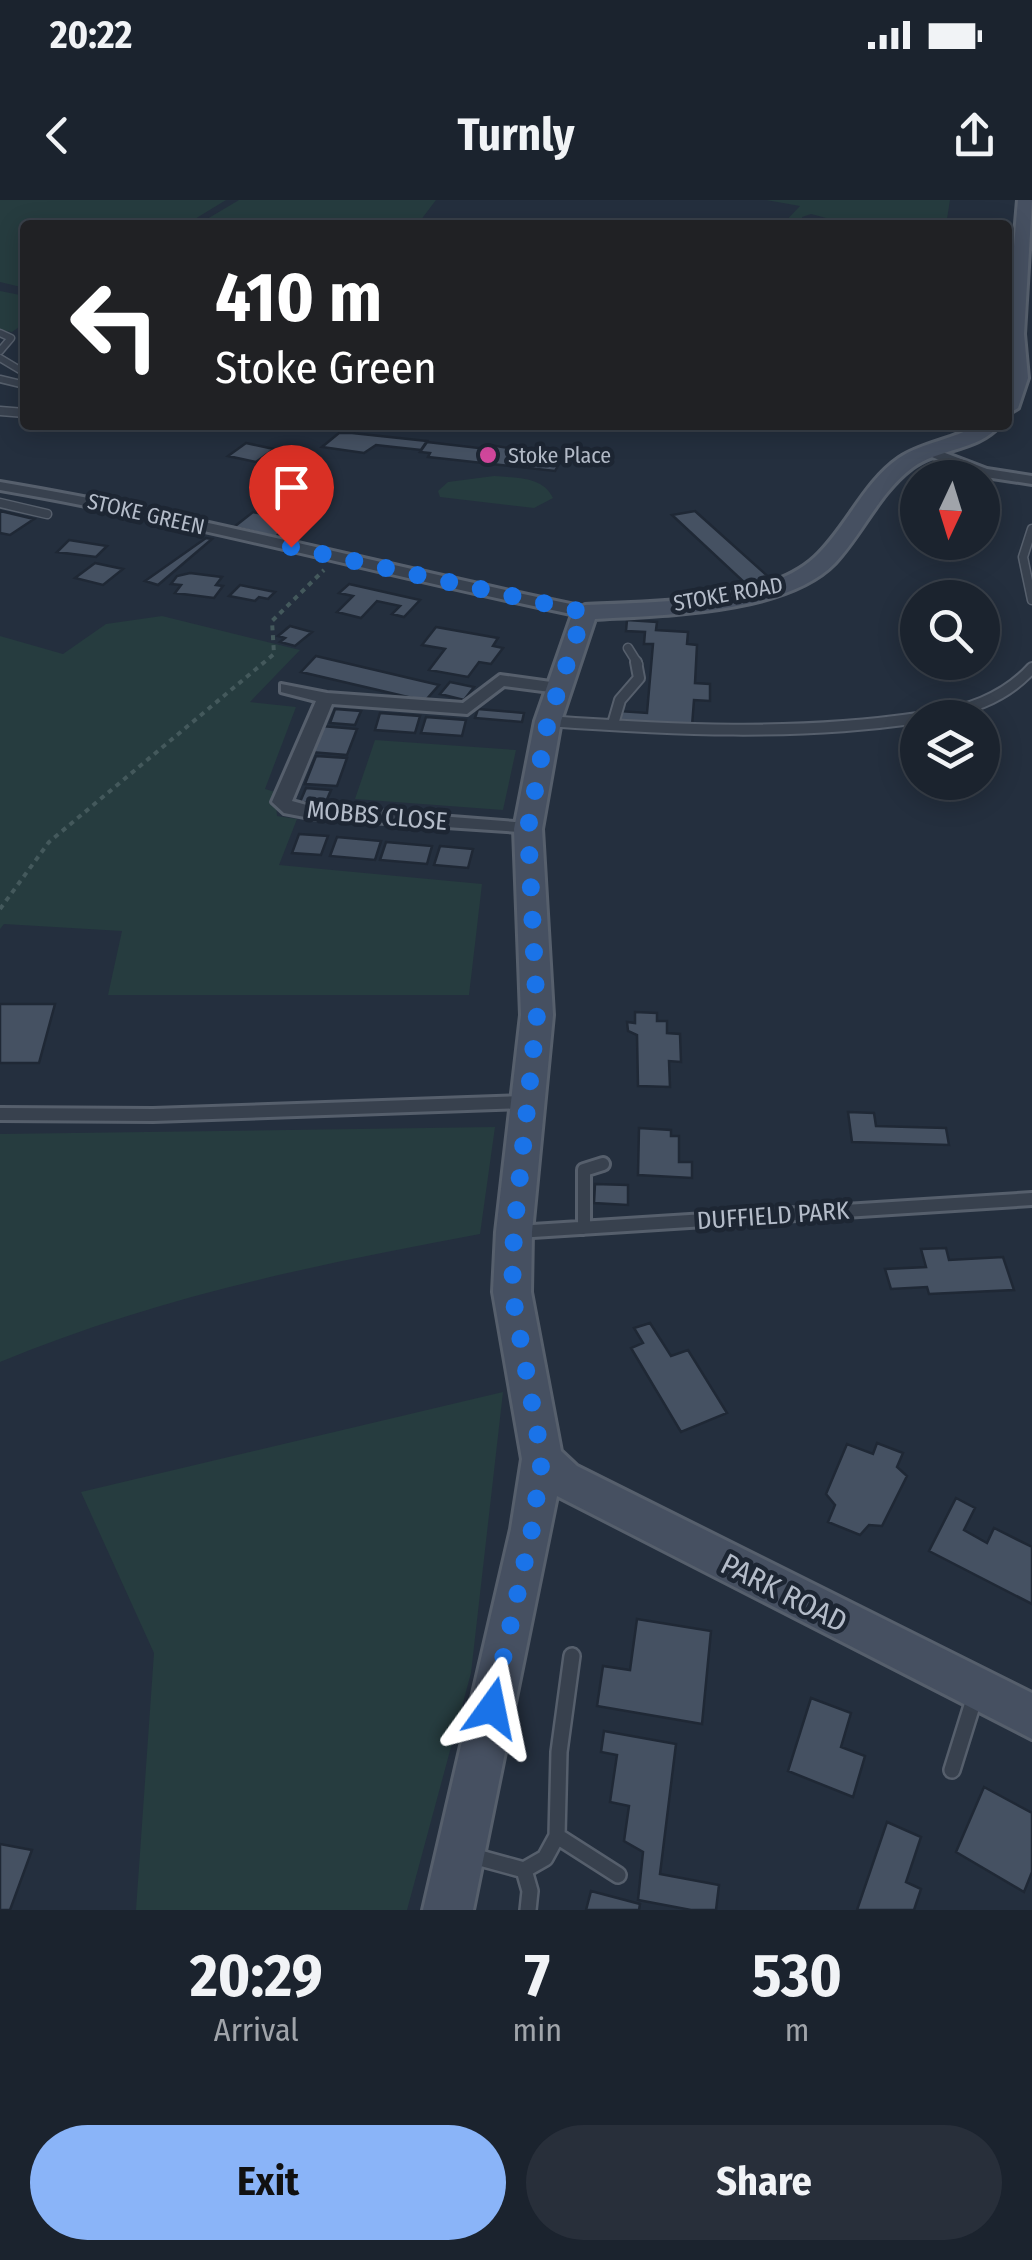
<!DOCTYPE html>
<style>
body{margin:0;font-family:"Fira Sans Condensed",sans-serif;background:#282f3a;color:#f1f3f6;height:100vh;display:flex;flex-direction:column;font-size:38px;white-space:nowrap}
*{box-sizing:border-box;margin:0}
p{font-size:32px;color:#a0a4aa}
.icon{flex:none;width:55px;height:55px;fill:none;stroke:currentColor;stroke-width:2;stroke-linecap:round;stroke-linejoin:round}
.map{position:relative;height:1710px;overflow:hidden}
.sheet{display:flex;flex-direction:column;background:#1b232e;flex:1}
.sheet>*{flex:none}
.top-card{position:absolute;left:20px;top:20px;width:992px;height:210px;border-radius:10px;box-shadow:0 5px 25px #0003,0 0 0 2px #39404a;background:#202124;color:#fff;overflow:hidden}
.needle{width:65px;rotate:184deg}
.buttons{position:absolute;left:900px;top:260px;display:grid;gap:20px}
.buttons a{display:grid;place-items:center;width:100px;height:100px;border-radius:50%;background:#1b232e;box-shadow:0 5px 25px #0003,0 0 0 2px #39404a;font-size:50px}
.pin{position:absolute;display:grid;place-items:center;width:85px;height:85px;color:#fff;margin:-102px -42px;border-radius:50% 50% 50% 0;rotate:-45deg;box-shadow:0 0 10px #0007}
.pin .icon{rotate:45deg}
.me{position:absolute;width:110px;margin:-55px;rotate:12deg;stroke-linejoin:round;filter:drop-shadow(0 0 8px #0008)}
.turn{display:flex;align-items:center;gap:35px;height:210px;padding:0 30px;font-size:45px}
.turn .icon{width:130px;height:130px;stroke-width:2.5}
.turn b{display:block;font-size:70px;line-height:85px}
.eta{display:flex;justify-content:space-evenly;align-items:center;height:170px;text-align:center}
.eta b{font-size:60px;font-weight:700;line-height:70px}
.action{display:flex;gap:20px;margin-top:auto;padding:20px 30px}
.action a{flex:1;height:115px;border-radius:60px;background:#8ab4f8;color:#111;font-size:40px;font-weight:700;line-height:115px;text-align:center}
.action a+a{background:#282f3a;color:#f1f3f6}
.status{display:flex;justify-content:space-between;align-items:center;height:70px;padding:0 50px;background:#1b232e;direction:ltr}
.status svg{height:28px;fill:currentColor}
header{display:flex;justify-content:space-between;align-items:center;height:130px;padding:0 30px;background:#1b232e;font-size:45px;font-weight:700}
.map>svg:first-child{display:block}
.green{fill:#263c3f}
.building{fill:#455162;stroke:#1f2835;stroke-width:2.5}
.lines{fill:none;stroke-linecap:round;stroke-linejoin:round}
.service-far4-casing{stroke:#565f6c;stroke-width:9}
.service-far3-casing{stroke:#565f6c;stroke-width:11}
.service-far2-casing{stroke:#565f6c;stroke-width:14}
.service-far1-casing{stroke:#565f6c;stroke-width:18}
.service-casing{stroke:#565f6c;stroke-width:20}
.minor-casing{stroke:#565f6c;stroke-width:6}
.secondary-casing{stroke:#565f6c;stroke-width:6}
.path{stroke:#44595c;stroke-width:4;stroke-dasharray:5 5;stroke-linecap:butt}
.service-far4{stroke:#38414e;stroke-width:6}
.service-far3{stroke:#38414e;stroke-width:8}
.service-far2{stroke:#38414e;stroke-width:10}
.service-far1{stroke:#38414e;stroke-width:12}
.service{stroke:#38414e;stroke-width:15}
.minor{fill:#38414e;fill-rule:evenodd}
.secondary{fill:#465061;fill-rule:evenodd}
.route{stroke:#1a73e8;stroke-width:18;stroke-dasharray:0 32.4}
.hotel-dot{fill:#d1479c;stroke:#1d2633;stroke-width:4}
.labels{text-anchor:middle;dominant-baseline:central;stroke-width:9;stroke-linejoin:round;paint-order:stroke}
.far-poi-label{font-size:22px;fill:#b4bcc9;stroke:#1d2633;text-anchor:start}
.far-street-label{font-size:22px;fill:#b4bcc9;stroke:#1d2633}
.street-label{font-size:25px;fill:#b4bcc9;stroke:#1d2633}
.near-street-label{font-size:30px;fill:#b4bcc9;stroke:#1d2633}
</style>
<div class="status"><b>20:22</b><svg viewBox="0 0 49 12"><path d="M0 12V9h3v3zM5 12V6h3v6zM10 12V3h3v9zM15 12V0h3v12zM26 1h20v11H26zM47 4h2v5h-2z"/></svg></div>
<header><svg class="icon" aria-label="back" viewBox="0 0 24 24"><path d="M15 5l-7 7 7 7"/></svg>Turnly<svg class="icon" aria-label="share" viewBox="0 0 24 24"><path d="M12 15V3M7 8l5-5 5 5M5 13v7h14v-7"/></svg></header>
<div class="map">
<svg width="1032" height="1710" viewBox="0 0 1032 1710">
<rect width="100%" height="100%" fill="#242f3e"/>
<path class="green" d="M0 0H226L185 25H25V88L0 82Z
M239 0H436L417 25H197Z
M766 0H950L946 25H853L811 14 802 17 804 25H782L800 6Z
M0 91 25 96V123L12 132 0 130Z
M494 276C515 278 543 276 553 298L534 308 440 297 438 291 448 282Z
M162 416 300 450 250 502 296 507 265 589 275 592 277 616 297 619 279 665 482 684 469 795H108L122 731 4 724 0 729V436L63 454 106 424Z
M375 540 516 550 503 610 355 599Z
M495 927 480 1034C314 1065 157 1097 0 1162V934Z
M503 1192 471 1473 407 1710H136L154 1453 81 1292Z"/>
<path class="building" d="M339 233H352L427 241 421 250 376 245 364 253 322 247Z
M427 242 487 249 490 245 563 257 555 271 428 257 430 253 420 252Z
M246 243 274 249 256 262 228 256Z
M0 311 34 319 10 335 0 333Z
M695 311 773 381 747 385 672 315Z
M253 312 290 320 276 337 234 327Z
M206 338 212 339 158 385 145 381Z
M69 340 107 346 96 357 57 352Z
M95 363 123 369 103 385 75 378Z
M190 373 222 377 216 385 223 386 214 398 175 393 181 385 171 384 177 376Z
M349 384 420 400 404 417 392 414 400 406 377 401 361 418 337 412 353 396 339 393Z
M240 385 275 392 268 399 259 397 255 401 229 396Z
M627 420 657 422 656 430 688 432 687 444 697 445 695 483 710 484V501L694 500 692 526 618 522 619 511 647 513 653 444H644L645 432 626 431Z
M290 426 312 432 295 446 280 442 285 438 278 436Z
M436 427 498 438 493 446 503 448 491 464 479 462 468 477 429 470 445 449 422 445Z
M316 456 439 485 425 501 301 472Z
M450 482 474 487 464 500 440 494Z
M335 509 361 511 355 525 330 523Z
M478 509 524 513 522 522 475 518Z
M380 513 420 516 415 533 375 530Z
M426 517 466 520 462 536 421 533Z
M321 526 357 529 347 555 310 552Z
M316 556 347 558 337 586 305 584Z
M306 588 331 590 325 604 300 602Z
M299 634 328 636 321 655 292 653Z
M337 637 381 641 375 660 330 656Z
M386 642 432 646 427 664 380 660Z
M440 646 473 649 468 668 434 665Z
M0 804H55L39 863H0Z
M635 812 657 813V821H667V833L680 834 681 862 669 861 670 887 638 886 637 835 628 831 627 822 635 823Z
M848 912 874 913 876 926 946 928 949 945 852 942Z
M639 928 671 930V936H679V962H692V978L638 975Z
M595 984 628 985V1005L594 1003Z
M946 1048 949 1060 1003 1057 1014 1090 929 1094 927 1087 891 1089 885 1069 926 1067 921 1049Z
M650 1123 671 1156 688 1150 727 1213 681 1232 631 1148 643 1143 634 1128Z
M877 1243 903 1253 897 1267 907 1276 882 1326 869 1325 860 1335 828 1322 835 1305 826 1294 847 1244 873 1254Z
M956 1298 975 1308 964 1330 987 1343 994 1328 1032 1347V1404L929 1351Z
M637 1419 711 1431 702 1524 597 1506 603 1466 630 1470Z
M811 1498 851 1513 841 1547 865 1556 853 1597 788 1571Z
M604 1531 676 1544 660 1674 719 1685 716 1710H691L638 1700 643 1652 624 1641 629 1606 610 1602 617 1555 601 1552Z
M984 1587 1032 1613V1672L1024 1692 956 1652Z
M887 1622 921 1637 906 1682 921 1689 914 1710H857Z
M0 1644 32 1650 10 1710H0Z
M591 1691 640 1704 639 1710H586Z"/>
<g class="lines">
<g class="service-far4-casing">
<path id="service-far4" d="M0 133 11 138 0 151
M0 158 25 173
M0 179 25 185"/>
</g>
<g class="service-far3-casing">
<path id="service-far3" d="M0 211 25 213
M0 303 47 314
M1032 329 1023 357 1032 400
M628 448 638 464"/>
</g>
<g class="service-far2-casing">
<path id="service-far2" d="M924 518C965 511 1003 500 1032 468
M548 521C671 530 796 536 918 518
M613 524 620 500 639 478 636 462"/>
</g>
<g class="service-far1-casing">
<path id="service-far1" d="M0 914 153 915 526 902
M584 1028V970L603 964
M517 1032 1032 999"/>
</g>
<g class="service-casing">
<path id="service" d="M952 1570 975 1496
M557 1636 618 1675
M469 1655 524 1670 545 1658 557 1636 559 1552 572 1456
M524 1670 530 1691 528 1710"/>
</g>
<g class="minor-casing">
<path id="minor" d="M932 248 987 269 1032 276V284L979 276 927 255V249Z
M0 282C197 315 390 367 585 407L593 412 585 417C390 377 197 324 0 290Z
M500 475 558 483 567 488 558 493 504 486 467 514 332 504 292 601 310 606 528 623 535 625 538 629 535 633 310 618 284 613 272 602 316 501 281 492V484L327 493 463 503Z"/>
</g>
<g class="secondary-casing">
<path id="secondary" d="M1018 0H1032L1024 134 1028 178 1018 208 1008 214V116Z
M977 225H1000C978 251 939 248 912 268 879 293 863 333 835 363 786 414 662 415 595 419L561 521 542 629 553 815 532 1032 531 1092 561 1251 577 1266 1032 1493V1539L557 1296 473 1710H423L511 1329 522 1259 493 1092 496 1032 521 815 514 629 535 521 573 412 585 405C650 402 766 403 815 357 847 327 863 283 899 258 923 242 953 240 977 225Z"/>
</g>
<path class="path" d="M0 709 49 642 274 454 272 421 324 370"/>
<use href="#service-far4" class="service-far4"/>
<use href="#service-far3" class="service-far3"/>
<use href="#service-far2" class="service-far2"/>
<use href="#service-far1" class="service-far1"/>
<use href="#service" class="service"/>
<use href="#minor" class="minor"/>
<use href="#secondary" class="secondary"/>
</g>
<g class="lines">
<path class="route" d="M291 347 584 412 548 521 528 628 537 815 514 1032 512 1092 542 1259 532 1329 492 1508"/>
</g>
<circle class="hotel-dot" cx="488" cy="255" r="10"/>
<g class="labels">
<g class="far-poi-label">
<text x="508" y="255">Stoke Place</text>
</g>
<g class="far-street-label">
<text transform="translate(146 314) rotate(13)">STOKE GREEN</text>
<text transform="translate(728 394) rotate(-10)">STOKE ROAD</text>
</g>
<g class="street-label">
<text transform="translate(377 616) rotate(5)">MOBBS CLOSE</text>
<text transform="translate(773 1016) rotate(-4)">DUFFIELD PARK</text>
</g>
<g class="near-street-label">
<text transform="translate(784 1393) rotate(27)">PARK ROAD</text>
</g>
</g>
</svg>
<div class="buttons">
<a><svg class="needle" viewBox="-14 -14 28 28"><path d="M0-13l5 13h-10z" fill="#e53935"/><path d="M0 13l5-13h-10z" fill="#a0a4aa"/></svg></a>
<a><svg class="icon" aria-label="search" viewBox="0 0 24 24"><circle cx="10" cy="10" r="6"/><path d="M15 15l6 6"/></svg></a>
<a><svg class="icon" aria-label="layers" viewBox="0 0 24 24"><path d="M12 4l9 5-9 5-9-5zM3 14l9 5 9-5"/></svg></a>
</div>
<div class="pin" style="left:291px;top:347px;background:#d93025"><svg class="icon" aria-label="arrive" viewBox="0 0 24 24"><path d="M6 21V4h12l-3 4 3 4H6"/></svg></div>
<svg class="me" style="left:492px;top:1508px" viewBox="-20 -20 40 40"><path d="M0-17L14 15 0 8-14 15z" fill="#1a73e8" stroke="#fff" stroke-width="4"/></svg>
<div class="top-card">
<div class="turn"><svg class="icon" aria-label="left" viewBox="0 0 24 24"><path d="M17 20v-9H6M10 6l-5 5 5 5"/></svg><div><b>410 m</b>Stoke Green</div></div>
</div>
</div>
<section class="sheet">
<div class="eta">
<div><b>20:29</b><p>Arrival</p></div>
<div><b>7</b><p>min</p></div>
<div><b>530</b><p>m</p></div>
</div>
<div class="action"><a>Exit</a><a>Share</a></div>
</section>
